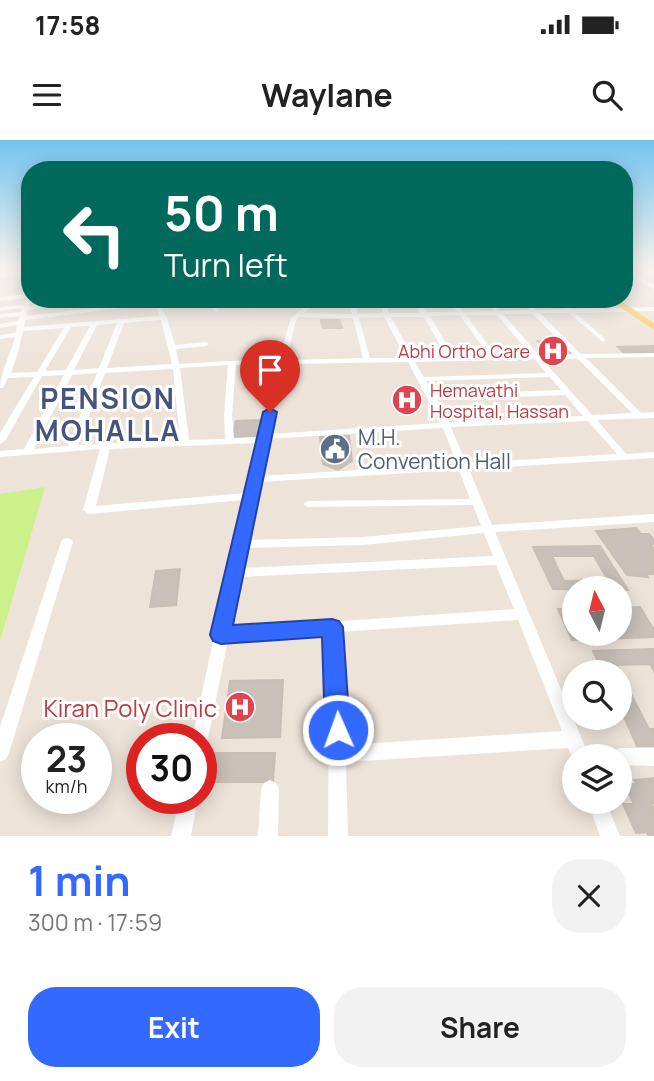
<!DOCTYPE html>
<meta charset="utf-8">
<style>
body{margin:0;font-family:Manrope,sans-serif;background:#f2f2f2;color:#222;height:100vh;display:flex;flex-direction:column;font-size:26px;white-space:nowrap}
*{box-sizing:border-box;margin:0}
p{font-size:23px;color:#767676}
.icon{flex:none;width:38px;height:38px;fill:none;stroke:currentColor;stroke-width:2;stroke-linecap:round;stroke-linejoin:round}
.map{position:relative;height:696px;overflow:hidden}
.drawer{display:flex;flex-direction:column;background:#fff;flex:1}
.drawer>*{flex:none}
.top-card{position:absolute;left:21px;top:21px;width:612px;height:147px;border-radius:28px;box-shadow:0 4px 18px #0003;background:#00695c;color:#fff;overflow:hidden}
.needle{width:46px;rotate:353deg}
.tools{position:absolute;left:562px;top:436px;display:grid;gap:14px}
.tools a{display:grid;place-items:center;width:70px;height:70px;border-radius:50%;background:#fff;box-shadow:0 4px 18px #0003;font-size:35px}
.speed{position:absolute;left:21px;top:583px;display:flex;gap:14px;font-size:35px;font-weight:700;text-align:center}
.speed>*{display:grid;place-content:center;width:91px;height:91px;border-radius:50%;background:#fff;box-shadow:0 4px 18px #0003;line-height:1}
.speed small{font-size:18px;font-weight:400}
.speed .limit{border:10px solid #d22;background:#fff;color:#111}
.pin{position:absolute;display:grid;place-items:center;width:60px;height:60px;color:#fff;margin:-72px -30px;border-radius:50% 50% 50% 0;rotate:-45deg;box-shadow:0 0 7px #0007}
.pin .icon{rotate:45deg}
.me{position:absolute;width:77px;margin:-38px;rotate:358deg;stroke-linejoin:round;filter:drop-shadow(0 0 5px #0008)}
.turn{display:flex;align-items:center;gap:24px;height:147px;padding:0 28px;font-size:32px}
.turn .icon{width:91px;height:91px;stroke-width:2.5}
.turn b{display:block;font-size:49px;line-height:60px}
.round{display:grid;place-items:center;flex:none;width:74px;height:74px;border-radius:28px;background:#f2f2f2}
.summary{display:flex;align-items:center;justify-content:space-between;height:119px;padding:0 28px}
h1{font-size:42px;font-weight:700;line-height:52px;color:#3369ff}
.button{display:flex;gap:14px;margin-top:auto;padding:14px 28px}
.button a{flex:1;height:80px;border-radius:28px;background:#3369ff;color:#fff;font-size:28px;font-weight:700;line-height:80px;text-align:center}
.button a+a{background:#f2f2f2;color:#222}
.status{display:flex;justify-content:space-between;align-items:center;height:49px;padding:0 35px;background:#fff;direction:ltr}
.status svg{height:19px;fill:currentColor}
header{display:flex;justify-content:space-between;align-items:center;height:91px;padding:0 28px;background:#fff;font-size:32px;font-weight:700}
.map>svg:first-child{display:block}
.pitch{fill:#cdf18a}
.building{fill:#c8c0b9;stroke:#c8bfb3;stroke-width:2;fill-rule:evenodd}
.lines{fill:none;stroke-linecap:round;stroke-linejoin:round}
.minor{fill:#fff;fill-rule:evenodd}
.major{fill:#fdc64e;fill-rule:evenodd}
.route{fill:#3369ff;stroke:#2144a6;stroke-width:2}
.labels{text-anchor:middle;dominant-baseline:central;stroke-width:6;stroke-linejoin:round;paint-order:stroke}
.far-health-label{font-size:18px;fill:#be3a42;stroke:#fff;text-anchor:end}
.service-label{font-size:21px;fill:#4e5e75;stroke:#fff;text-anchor:start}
.near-health-label{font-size:24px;fill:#be3a42;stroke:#fff;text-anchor:end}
.district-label{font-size:28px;font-weight:bold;letter-spacing:2px;fill:#45547d;stroke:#fff}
</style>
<div class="status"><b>17:58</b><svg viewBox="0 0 49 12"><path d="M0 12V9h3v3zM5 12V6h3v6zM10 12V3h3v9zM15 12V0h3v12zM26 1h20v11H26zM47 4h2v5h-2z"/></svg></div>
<header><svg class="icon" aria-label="menu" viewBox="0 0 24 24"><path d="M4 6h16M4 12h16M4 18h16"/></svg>Waylane<svg class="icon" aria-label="search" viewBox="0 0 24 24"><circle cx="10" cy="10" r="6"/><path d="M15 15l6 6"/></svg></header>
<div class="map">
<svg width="654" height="696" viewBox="0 0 654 696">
<rect width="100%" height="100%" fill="#ede3d9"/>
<path class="pitch" d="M45 347 0 501V354Z"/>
<path class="building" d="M321 180H339L342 188H323Z
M538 201H558L570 213 550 214Z
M654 206V213L625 214 618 207Z
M262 280 260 297 232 298 236 281Z
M349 296 352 321 338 330 323 324 320 297Z
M636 388 641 394H649L654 400V404H650L654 409V434H646L648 437 627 435 596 391Z
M600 406 628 450 553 449 533 407ZM552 416H594L608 440 564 441Z
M180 429 176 465 150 467 156 431Z
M640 467 654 490V497L602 499 599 494H620V468Z
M558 469H574V494H599L602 499 572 500Z
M654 509V531L650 524 616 525 619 532H603L593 511Z
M620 533 649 589H654V606H637L620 568Z
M283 540 280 597 222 598 230 541Z
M205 613H275L273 642H201Z
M654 638V663H651L654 669V696H649L647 692 636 693 623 664H634L625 645 637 644 634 640Z"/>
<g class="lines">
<path class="minor" d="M642 127 654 128V132L643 128Z
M625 128 654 145V149L625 132Z
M30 130V134L0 137V133Z
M30 152 31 159 29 166 81 159H100L28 170 26 176 152 161 151 159H157L159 162 197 159 160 165 167 178 175 205 206 202 209 204 206 206 176 209 179 224 279 218 291 178 314 159H321L304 173 352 174 348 159H354L358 174 383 173 379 159H385L389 173H420L413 159H419L426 172H457L448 159H454L463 172 494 171 484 159H490L500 171 530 170 519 159H526L536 170 565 169 554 159H561L572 169 654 167V171L576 173 605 199 606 200 603 202 569 173H540L581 214 654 213V217L586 218 641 273 654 272V278L597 280 626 314 654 312V318L469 329 492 385 654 374V382L495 392 589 616H574V622L568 608 346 622 348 696H328L329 566 325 493 228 500 208 598 206 604 201 606V598H192L244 360 89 374 83 370 100 309 0 317V311L24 309 64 235 42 236 5 301 0 304V293L34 237 8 238 3 248H0C0 235 11 212 15 197L0 199V195L16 193 17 185 0 188V184L18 181 20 176 0 178V174L21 172 22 168 0 171V167L23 165 26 158 0 161V157L27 154ZM154 164 160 176 24 187 25 180ZM503 174H533L573 214 539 215ZM460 175 489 216 454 217 430 176ZM466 175H497L531 215 496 216ZM299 177 353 178 363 218 288 220 287 218 296 180ZM384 177 406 218H370L359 178ZM391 177H424L447 217H413ZM161 180 172 224 107 228 124 183ZM117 183 99 228 74 230 97 185ZM90 186 66 230 45 231 71 187ZM64 188 37 232 11 233 18 213 23 191ZM535 219 546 233 424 237 415 222ZM542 219H578L632 273 592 275ZM408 222 440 283 268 294 285 224ZM278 223 258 297 234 298 232 275 236 225ZM228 225 224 275 225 299 189 300 180 228ZM173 229 180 300 78 305 105 233ZM97 233 68 306 34 309 72 235ZM550 237 561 250 434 255 426 241ZM565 255 583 276 449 282 437 260ZM588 281 617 314 466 323 451 287ZM443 288 457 324 260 336 267 299ZM257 303 246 353 96 366 110 309ZM459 330 470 359 308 361 303 364 308 367 473 365 481 386 363 397 247 400 259 342ZM484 393 493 416 242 428 246 408 363 405ZM496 425 514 469 230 489 240 437ZM518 480 562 591 346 605 345 566 339 492Z
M210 159H216L219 172 214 171Z
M67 398 71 399 73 402 9 613 6 619 0 622V587L61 402 63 399Z
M620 608H654V626L620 625V616H612L614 611Z
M270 640 276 643 279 649 278 696H258L261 649 264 643Z
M180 658H198L191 696H171Z
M588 662H606L620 696H600Z"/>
<path class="major" d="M608 159H618L654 183V190Z"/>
</g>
<linearGradient id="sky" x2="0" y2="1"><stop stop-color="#72c4ef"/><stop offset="0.57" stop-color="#f7f2ee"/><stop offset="1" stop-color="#f7f2ee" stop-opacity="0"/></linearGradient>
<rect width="654" height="224" fill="url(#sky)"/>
<path class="route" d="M270 268 277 272 233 485 332 479 339 481 343 487 350 590 346 599 338 602 329 599 325 590 322 497 221 504 213 501 210 495 263 272Z"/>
<defs>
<g id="hospital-disc" transform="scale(1.575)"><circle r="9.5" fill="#e0444e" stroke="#fff"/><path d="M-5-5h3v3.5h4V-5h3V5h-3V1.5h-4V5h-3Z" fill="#fff"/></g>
<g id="civic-disc" transform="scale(1.575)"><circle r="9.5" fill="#5c6f8a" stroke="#fff"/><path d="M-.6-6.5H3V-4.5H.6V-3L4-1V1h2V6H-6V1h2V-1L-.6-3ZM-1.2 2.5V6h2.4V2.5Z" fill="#fff"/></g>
</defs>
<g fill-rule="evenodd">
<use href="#hospital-disc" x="553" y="211"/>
<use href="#hospital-disc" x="407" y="260"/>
<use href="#civic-disc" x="335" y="309"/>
<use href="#hospital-disc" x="240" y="567"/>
</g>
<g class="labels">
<g class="far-health-label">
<text x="530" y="211">Abhi Ortho Care</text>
<text x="430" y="250" text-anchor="start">Hemavathi<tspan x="430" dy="21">Hospital, Hassan</tspan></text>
</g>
<g class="service-label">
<text x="358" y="297">M.H.<tspan x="358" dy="24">Convention Hall</tspan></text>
</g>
<g class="near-health-label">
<text x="217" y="567">Kiran Poly Clinic</text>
</g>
<g class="district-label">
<text x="108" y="258">PENSION<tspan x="108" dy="32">MOHALLA</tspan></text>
</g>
</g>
</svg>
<div class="tools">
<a><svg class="needle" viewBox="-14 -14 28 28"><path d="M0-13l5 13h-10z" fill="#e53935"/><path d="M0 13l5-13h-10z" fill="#767676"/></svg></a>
<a><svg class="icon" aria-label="search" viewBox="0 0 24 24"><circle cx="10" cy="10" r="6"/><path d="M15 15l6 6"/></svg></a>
<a><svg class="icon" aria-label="layers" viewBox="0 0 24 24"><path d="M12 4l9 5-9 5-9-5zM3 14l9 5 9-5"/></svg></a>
</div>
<div class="speed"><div>23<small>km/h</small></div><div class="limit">30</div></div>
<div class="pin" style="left:270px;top:272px;background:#d93025"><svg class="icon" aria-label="arrive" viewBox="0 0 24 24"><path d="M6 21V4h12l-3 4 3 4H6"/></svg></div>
<svg class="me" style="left:338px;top:590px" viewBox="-20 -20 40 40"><circle r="17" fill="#3369ff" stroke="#fff" stroke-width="3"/><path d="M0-11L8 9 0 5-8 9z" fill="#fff"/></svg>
<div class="top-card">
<div class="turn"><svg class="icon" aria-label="left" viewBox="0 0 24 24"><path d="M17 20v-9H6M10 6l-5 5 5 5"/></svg><div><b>50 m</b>Turn left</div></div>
</div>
</div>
<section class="drawer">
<div class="summary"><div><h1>1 min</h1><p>300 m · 17:59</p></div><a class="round"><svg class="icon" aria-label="close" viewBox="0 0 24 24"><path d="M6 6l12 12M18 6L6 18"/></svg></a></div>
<div class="button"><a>Exit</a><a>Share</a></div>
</section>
